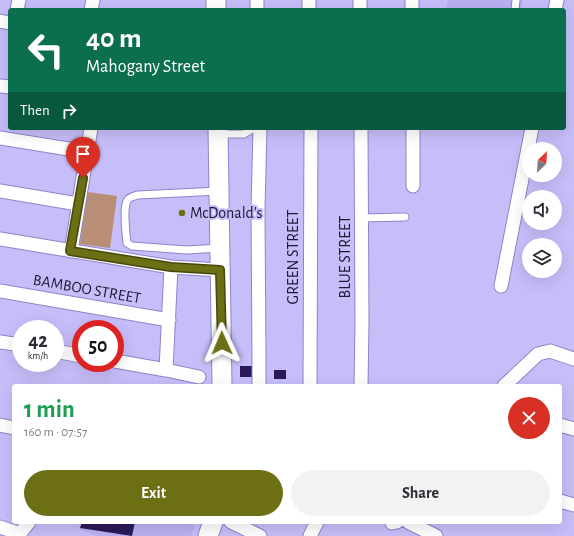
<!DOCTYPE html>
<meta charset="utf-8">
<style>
body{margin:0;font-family:"Alegreya Sans",sans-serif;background:#f2f2f3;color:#2b2b33;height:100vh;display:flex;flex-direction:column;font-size:15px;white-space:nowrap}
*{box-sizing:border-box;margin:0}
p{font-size:13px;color:#7c7c81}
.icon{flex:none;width:22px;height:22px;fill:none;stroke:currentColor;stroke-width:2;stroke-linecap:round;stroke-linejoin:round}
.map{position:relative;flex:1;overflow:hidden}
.sheet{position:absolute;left:12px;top:384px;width:550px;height:140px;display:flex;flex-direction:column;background:#fff;border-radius:4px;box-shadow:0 4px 16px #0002}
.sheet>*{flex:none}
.banner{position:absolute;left:8px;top:8px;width:558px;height:122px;border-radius:4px;box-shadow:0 4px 16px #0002;background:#0b6e4f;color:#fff;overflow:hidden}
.needle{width:26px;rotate:25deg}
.controls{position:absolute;left:522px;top:142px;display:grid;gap:8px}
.controls a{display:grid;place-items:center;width:40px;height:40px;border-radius:50%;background:#fff;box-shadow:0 4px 16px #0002;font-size:20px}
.speed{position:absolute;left:12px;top:320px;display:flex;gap:8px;font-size:20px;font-weight:700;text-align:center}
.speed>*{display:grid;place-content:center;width:52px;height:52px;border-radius:50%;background:#fff;box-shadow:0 4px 16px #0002;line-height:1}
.speed small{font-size:10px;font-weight:400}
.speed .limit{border:6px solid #d22;background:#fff;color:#111}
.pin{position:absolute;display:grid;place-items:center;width:34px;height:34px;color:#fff;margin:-41px -17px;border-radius:50% 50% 50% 0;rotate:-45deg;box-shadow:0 0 4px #0007}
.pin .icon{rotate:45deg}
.me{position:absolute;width:44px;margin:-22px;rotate:359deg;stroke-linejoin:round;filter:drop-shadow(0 0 3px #0008)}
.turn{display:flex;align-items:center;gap:14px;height:84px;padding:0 12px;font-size:18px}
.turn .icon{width:52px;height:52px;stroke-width:2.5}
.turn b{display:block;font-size:28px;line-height:34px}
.then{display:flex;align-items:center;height:38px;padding:0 12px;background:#0003;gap:8px;font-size:15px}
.round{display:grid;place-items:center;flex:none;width:42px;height:42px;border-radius:21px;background:#f2f2f3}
.summary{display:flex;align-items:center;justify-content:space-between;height:68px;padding:0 12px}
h1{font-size:24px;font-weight:700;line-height:30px;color:#1e9e55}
.primary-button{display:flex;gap:8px;margin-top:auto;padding:8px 12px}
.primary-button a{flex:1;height:46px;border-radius:24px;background:#6d6f14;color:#fff;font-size:16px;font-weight:700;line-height:46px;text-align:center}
.primary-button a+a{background:#f2f2f3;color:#2b2b33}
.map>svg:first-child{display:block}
.built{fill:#bbb1f2}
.green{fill:#b98e76}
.building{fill:#2c1b58}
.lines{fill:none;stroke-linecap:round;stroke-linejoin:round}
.service-casing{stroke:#8f83c9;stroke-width:9}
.minor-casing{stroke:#8f83c9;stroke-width:15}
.secondary-casing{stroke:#8f83c9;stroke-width:21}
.service{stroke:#fff;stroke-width:7}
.minor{stroke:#fff;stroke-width:13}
.secondary{stroke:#fff;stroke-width:19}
.route-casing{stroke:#47480d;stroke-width:10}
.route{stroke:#6d6f14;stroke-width:7}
.poi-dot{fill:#6d6f14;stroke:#c6bef9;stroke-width:1.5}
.labels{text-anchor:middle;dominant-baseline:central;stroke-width:4;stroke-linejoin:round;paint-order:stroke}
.poi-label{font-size:16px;fill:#1f1935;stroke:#c6bef9;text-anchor:start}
.street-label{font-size:16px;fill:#1f1935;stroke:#c6bef9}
</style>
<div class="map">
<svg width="574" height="536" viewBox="0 0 574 536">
<rect width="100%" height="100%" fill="#c6bef9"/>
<path class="built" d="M448 0H523L521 10H446Z
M82 522H196L191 536H97L78 529Z"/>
<path class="green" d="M87 192 117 196 110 248 80 244Z"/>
<path class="building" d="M240 366H254L253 377H240Z
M274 370H286V379H274Z
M82 522H135L132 536 80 528Z"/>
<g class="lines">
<g class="service-casing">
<path id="service" d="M515 10 516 0
M218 134H244L254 128
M219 191 138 195C134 196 129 197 127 201 123 208 126 234 127 243L132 246 187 250 219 248
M362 218 405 217"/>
</g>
<g class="minor-casing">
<path id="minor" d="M257 0V10
M309 0V10
M360 0V10
M412 0V10
M17 10 19 0
M91 10 93 0
M555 10 557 0
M0 21 10 23
M0 86 10 87
M0 138 87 152
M413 186V128
M0 191 78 204
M0 239 171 267 220 270
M71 251 91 128
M501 286 532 128
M0 291 169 320
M0 342 21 345
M55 351 81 356
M115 361 166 370 199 377
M166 370 171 267
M259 386V362L258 209 260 128
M310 386 311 128
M361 386 362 322 361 128
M504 386 538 354 550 351 574 359
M0 425 14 428
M560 425 574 429
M560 501 574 505
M231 522 260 536
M408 522 436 536
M392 523 397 522
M0 527 20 534
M18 536 29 522
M310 536 317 522"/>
</g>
<g class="secondary-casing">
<path id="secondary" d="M216 0V10
M218 128 222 386
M208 536 213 522"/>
</g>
<use href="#service" class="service"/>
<use href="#minor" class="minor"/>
<use href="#secondary" class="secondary"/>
</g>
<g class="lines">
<g class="route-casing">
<path id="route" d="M83 178 70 251 171 267 220 270 222 343"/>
</g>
<use href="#route" class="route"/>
</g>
<circle class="poi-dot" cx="182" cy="213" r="4"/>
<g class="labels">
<g class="poi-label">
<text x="190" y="213">McDonald's</text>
</g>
<g class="street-label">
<text transform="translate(293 257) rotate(-90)">GREEN STREET</text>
<text transform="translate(345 257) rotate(-90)">BLUE STREET</text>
<text transform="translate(87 289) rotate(10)">BAMBOO STREET</text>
</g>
</g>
</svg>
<div class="controls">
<a><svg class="needle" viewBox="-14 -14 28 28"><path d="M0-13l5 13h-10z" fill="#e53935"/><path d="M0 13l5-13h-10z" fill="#7c7c81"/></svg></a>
<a><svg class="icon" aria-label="sound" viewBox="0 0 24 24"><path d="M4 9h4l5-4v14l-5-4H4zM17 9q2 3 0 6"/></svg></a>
<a><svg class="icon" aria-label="layers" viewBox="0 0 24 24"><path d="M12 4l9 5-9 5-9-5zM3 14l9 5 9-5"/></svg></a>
</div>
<div class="speed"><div>42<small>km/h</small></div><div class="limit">50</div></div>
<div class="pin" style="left:83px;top:178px;background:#d93025"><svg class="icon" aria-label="arrive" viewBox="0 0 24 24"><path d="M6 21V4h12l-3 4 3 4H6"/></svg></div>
<svg class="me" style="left:222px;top:343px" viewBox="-20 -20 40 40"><path d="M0-17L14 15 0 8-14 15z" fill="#6d6f14" stroke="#fff" stroke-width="4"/></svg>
<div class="banner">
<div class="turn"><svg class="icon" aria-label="left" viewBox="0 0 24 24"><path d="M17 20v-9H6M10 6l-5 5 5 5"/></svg><div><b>40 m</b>Mahogany Street</div></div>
<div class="then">Then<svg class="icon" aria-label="right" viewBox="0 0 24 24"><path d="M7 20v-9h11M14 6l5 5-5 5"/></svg></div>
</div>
<section class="sheet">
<div class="summary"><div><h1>1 min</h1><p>160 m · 07:57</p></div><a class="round" style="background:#d93025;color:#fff"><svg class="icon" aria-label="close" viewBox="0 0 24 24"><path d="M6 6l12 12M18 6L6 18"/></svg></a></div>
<div class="primary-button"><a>Exit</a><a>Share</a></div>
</section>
</div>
